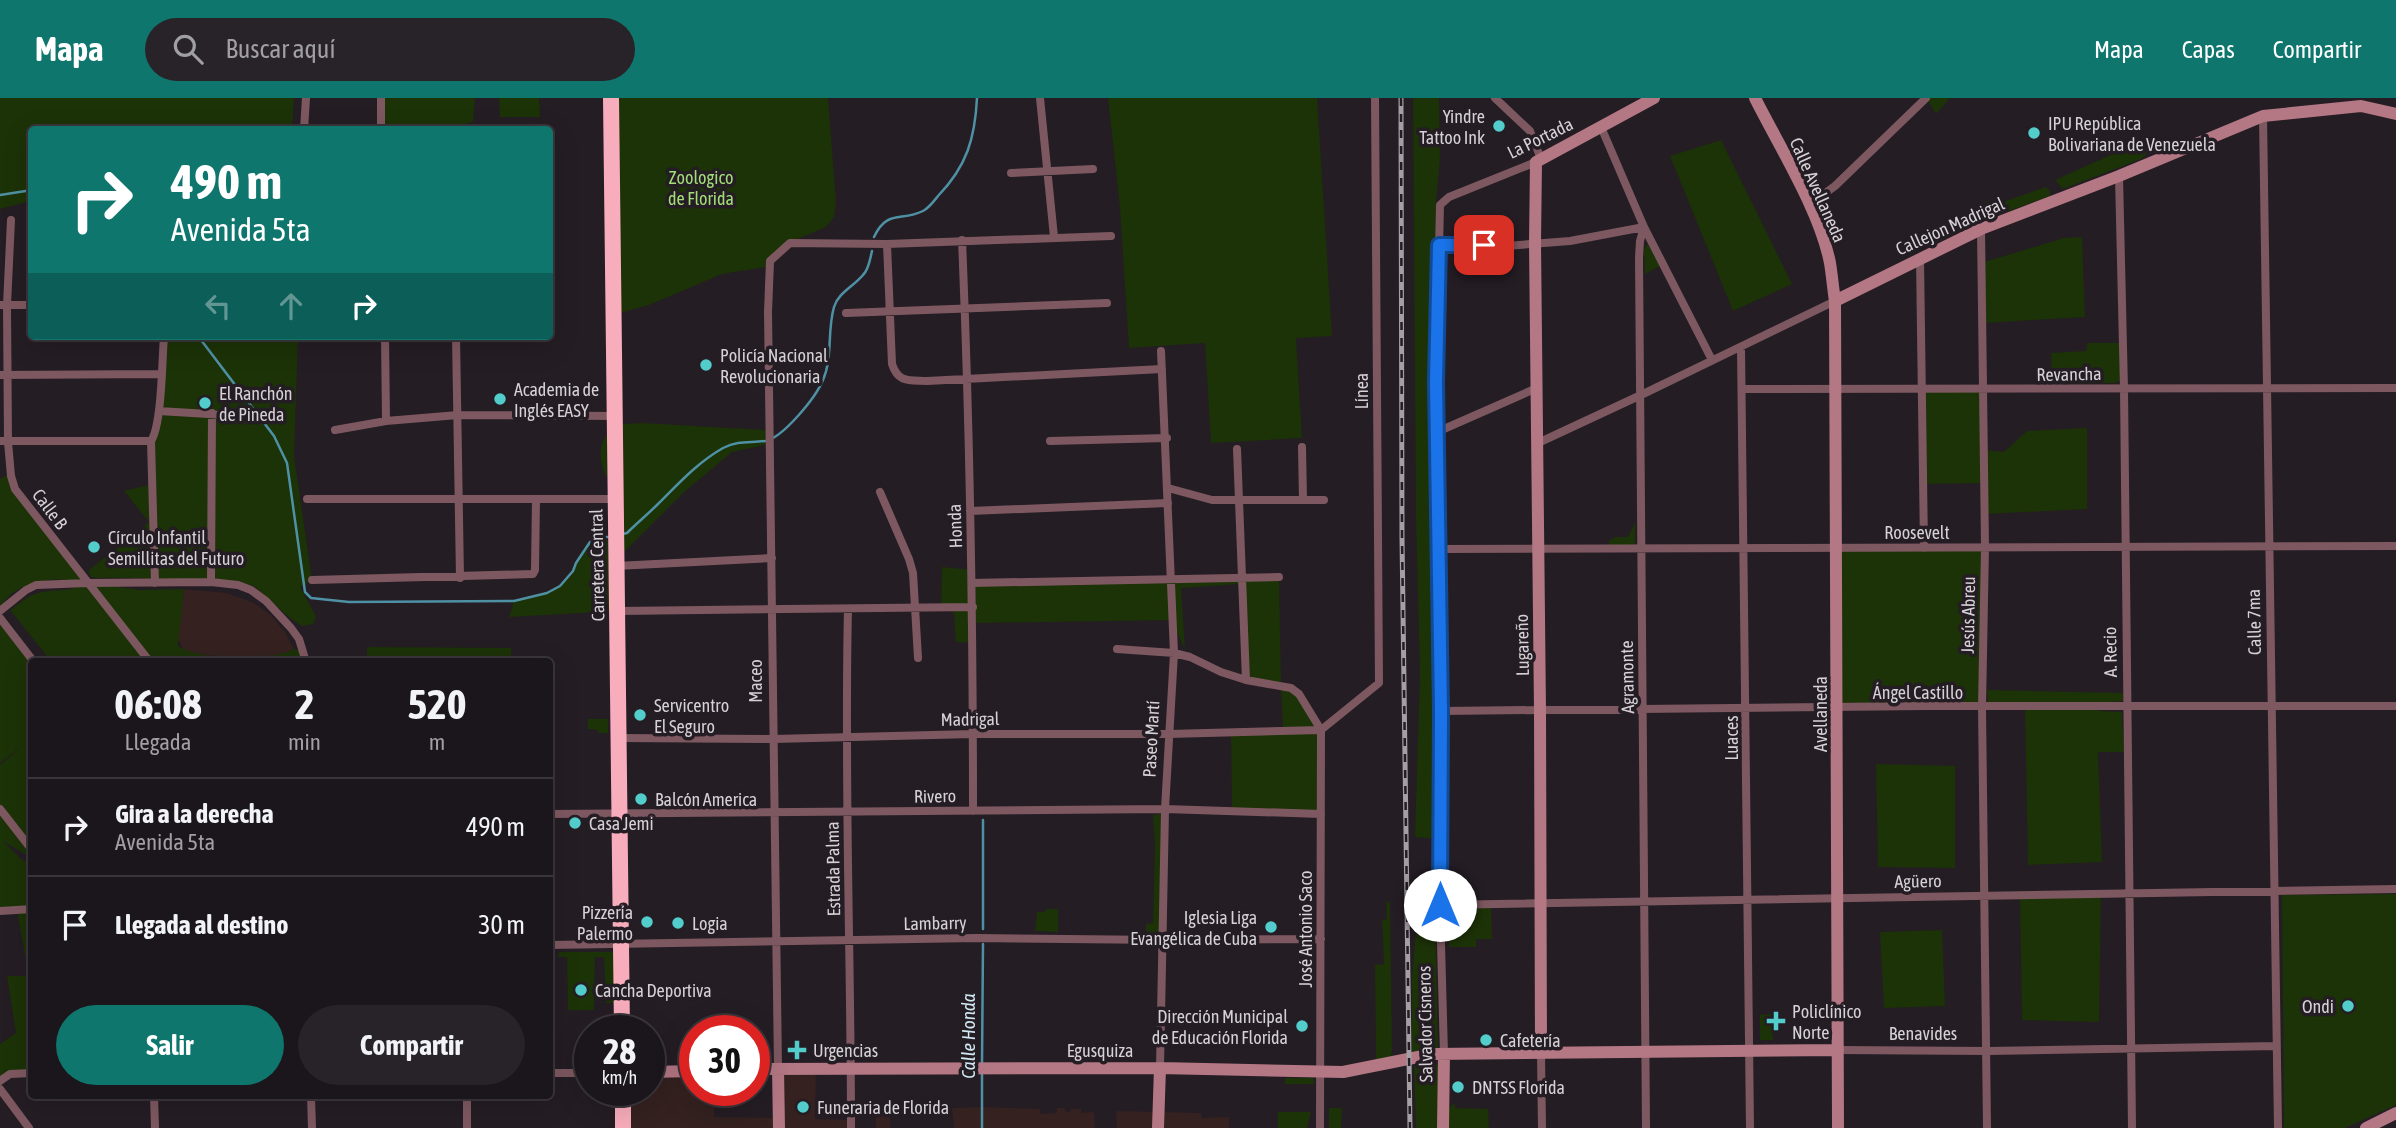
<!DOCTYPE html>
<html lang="es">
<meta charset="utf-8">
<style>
body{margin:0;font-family:"Asap Condensed",sans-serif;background:#282328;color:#f1f3f6;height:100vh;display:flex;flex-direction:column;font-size:26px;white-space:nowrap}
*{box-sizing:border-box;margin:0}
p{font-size:23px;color:#a09fa3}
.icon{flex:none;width:38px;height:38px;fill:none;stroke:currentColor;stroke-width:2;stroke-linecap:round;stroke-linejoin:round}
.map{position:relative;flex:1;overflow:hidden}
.sheet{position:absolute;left:28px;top:560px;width:525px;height:441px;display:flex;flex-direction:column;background:#1b161b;border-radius:7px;box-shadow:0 7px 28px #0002,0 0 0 2px #39353a}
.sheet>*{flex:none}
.top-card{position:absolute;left:28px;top:28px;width:525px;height:214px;border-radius:7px;box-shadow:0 7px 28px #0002,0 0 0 2px #39353a;background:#0f766e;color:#fff;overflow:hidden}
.speed{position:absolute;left:574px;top:917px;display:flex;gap:14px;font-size:35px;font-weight:700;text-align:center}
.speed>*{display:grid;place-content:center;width:91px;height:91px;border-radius:50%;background:#1b161b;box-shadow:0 7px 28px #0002,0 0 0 2px #39353a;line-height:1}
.speed small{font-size:18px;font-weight:400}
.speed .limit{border:10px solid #d22;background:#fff;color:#111}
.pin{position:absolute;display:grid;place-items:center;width:60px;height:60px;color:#fff;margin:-30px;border-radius:14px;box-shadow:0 4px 10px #0006}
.me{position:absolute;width:77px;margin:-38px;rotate:0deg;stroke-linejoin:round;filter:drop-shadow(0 0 5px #0008)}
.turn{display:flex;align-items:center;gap:24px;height:147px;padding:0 28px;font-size:32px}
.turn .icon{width:91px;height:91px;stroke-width:2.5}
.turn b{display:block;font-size:49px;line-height:60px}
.lanes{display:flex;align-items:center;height:66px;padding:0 28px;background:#0003;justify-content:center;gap:35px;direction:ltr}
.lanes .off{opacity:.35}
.eta{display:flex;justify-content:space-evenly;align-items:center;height:119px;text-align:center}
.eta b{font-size:42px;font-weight:700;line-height:49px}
.action{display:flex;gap:14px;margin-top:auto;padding:14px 28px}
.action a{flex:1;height:80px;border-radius:42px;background:#0f766e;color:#fff;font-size:28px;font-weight:700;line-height:80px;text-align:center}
.action a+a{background:#282328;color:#f1f3f6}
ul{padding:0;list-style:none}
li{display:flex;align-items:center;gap:21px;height:98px;padding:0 28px;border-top:2px solid #39353a}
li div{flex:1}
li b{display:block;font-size:26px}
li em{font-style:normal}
header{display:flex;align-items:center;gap:42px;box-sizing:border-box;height:98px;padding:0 35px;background:#0f766e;color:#fff}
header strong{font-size:33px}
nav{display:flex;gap:38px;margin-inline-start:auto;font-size:24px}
.search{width:490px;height:63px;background:#282328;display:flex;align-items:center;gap:18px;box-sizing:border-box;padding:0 24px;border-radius:38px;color:#a09fa3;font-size:26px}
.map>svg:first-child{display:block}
.commercial{fill:#342120}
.green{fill:#1c3207}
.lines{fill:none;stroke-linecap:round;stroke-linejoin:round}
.stream{stroke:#4f91a4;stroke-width:2.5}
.street{stroke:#7e5860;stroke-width:8}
.secondary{stroke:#b47784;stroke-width:12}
.highway{stroke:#f8adbc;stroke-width:16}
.rail-casing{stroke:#a49fa4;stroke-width:5}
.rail{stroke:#241d24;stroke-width:2.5;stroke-dasharray:8;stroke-linecap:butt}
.route-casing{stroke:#114b97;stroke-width:18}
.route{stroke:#1a73e8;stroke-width:12}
.poi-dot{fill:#53cdcb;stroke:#241d24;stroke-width:2.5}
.labels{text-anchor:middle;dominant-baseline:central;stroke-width:7;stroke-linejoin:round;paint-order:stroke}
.poi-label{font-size:18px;fill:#d5d1d5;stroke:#241d24;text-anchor:start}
.street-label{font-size:18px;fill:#d5d1d5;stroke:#241d24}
.park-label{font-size:18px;fill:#a3dd78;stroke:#241d24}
.water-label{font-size:19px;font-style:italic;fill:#d1e9f2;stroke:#241d24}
</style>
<header>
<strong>Mapa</strong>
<div class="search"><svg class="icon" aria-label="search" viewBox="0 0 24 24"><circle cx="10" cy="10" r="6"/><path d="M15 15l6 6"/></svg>Buscar aquí</div>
<nav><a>Mapa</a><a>Capas</a><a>Compartir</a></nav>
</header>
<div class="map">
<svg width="2396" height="1030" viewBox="0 0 2396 1030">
<rect width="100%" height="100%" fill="#241d24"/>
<path class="commercial" d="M184 491 227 495 254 505 271 517 285 534 294 551 282 557 260 561 190 556 184 553 180 545 178 537Z
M778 971H816L815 1021 851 1022V1030H623V992H649V974L695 973V992H714V1019L778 1020Z
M875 1003H880V1009L890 1010V1030H876Z
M982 1009 1040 1011V1016L1057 1015V1010H1065L1066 1014H1070L1071 1011H1081V1015L1094 1014 1095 1030H954L952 1010Z
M1116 1013 1201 1015 1202 1020 1229 1019V1030H1117Z"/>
<path class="green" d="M0 0H294L292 31 32 32 31 103 0 111Z
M383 0H475L473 24 461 27V31H384Z
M499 0H539L540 19H500Z
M611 0H828L836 104 834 119 826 129 795 142 766 169 722 176 649 207 613 217Z
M1108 0H1317L1332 238 1296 240 1302 340 1211 345 1205 245 1129 250 1120 110Z
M1413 0H1439L1440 61 1436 103 1434 224 1435 456 1430 462 1432 484 1436 491 1438 594 1435 741 1415 739 1420 576 1416 420Z
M1926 0H1950L1936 16Z
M1721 42 1792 186 1733 213 1670 58Z
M2144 42 2146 57 2141 61 2063 91 2055 82Z
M2046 89 2050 93V98L1970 127 1965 115 1988 103 1991 108Z
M2082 139 2085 219 1982 225 1981 165 2064 140Z
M1648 145 1660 168 1645 176 1644 151Z
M164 238H298L294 358 312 482 300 489 316 518 313 526 302 528C283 517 269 499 251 486V492C200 482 151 479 99 480L91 479 88 473 149 424 124 393 149 387Z
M2087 245H2119L2122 281 2115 285 2052 286 2051 255 2086 253Z
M1922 292H1982L1984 352 2004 354 2027 333 2087 330V411L1985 416 1984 385 1923 386Z
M643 325 766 332 765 347 732 354 683 395 623 455 617 513 509 519 514 503C534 498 561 495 572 475 580 461 584 448 598 439L616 445 623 454V326Z
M607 337V380C600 367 597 349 607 337Z
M11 375 15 391 87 484 139 492 184 491 178 548C202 563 269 564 294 551L303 553 306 563H51L10 512C18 507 26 499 35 496 54 489 67 497 85 484 58 478 15 481 0 510V381Z
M1635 424V446L1631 449 1609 447V443L1615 439H1628Z
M1985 449 1982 608 1988 603 1987 592 2123 595V603L2097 605 2099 613 2122 614 2124 654H2098L2102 764 2028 767 2025 609 1838 611 1835 450Z
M942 469 972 472V485L1279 479 1281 587 1291 590 1321 632V716L1232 713 1231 634 1283 632 1281 588 1246 582 1239 486 1181 490 1185 552 1172 522 975 525 974 545 956 544 954 515 941 509Z
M0 520 32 564 31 763 28 758 3 743 22 762 31 765V975L10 976 0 984V946L16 935 7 878H29L17 813H0V667L23 647 0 665Z
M367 549 511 550V563H367Z
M588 621H608V635H598V632L588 631Z
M1876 666 1955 668V770L1878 769Z
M1161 716 1159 835 1146 836V826L1153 825 1155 749 1153 717Z
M2101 796 2099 924 2022 922 2020 797Z
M2396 796V1007L2345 1030H2284L2282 797Z
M1386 803 1390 805 1392 953 1391 958 1376 962 1375 867 1384 866 1382 822 1387 821Z
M1491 810 1492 841H1476V849H1449L1448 811Z
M1046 811H1058V834L1035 833 1037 814H1045Z
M1418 811 1435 812 1438 949 1412 955V878Z
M1942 832 1945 908 1884 910 1880 834Z
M559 854H614V905H606L604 859H595L594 912H568L567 859H558Z
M1771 916 1773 942H1760V917Z
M1432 964 1438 967 1437 1030H1416L1414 968Z
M1285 980H1313L1314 986H1285Z
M1455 1006V1010L1488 1011 1489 1030H1444V1010H1451V1007Z
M1329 1010H1342L1341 1030H1329Z
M1278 1014H1311L1307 1030H1278Z"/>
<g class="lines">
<path class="stream" d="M0 97 32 92
M874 139C887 111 901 124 923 113 929 110 934 103 938 98 967 68 975 40 977 0
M198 238 274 338 287 365 305 494 311 500 349 504 514 503 547 495 560 488 573 473 576 465 590 444 598 439H610
M623 436 627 435C637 425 648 416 658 406 679 385 697 365 723 350 739 342 749 345 765 343 783 340 816 299 823 282 833 259 827 233 834 209 838 195 854 188 863 177 869 171 870 161 872 153
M983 831V722
M982 966 983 846
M982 1030V976"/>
<path class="street" d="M381 0V32
M1040 0 1054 139
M1495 0 1530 33 1541 61
M2263 18 2278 1030
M1601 29 1644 129 1712 262
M304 32 306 0
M1011 75 1093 71
M2119 78 2124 291 2132 1030
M1809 107 1835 88 1926 0
M11 122 7 207 8 344 11 378 15 391 150 564
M1981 131 1985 449 1982 609 1987 1030
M962 142C970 333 973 522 973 713
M887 146 892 266C898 285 909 282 927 283L1162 271
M1439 147 1506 148 1570 143 1644 129 1640 143 1639 160 1646 1030
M1920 160 1924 450
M0 207H32
M846 215 1107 205
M385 238 386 323
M456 238 460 480
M1741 249 1750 1030
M0 277 160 276
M1743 291 2396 290
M159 313 241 318
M335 332 386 323 458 317 615 318
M1437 334 1537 290
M0 343H151
M1050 343 1167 340
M1538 345 1641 297 1835 203
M1302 349 1303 402
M1237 351 1246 582
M1168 390 1212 402H1324
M880 394 909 461 913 475 918 560
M307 401H615
M970 413 1168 405
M1439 451 2396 448
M616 468 772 460
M312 482 533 476 535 472 536 401
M211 484 212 315
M155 485 151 343C162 327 162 261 164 238
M972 485 1279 479
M848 511C844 684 851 857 851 1030
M0 513 26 492 36 487 87 485 211 484 238 487 251 492 266 503 291 530 299 541 306 564
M617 513 973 509
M0 520 34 564
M1117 551 1174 555 1190 559 1221 574 1246 582 1291 590 1299 596 1321 632
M1441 613 1926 608H2396
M1321 632 1379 585 1375 0
M619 640 773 641 973 636H1169L1321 632
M0 711 32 752
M550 716 1165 711 1321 716
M1440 807 2396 791
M0 813 32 811
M550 847 977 840 1164 842 1321 841
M1838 952 1988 953 2276 948
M1541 955 1542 1030
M1444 956 1440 809 1441 613 1436 284 1440 107 1449 99 1536 64
M1160 970 1165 711 1174 555 1161 253
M778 971 768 214 770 163 790 145 887 146 1111 138
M550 975H590
M0 983 10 976 32 975
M0 991 29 1030
M154 998 155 1030
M311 998 312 1030
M467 1030V998
M1320 1030 1321 632"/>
<path class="secondary" d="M1755 0C1779 48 1820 113 1830 165 1832 177 1833 190 1835 203L1838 1030
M1835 203 1981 131 2119 78 2263 18 2361 8 2396 16
M1541 955 1540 612 1535 145 1536 64 1654 0
M754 971 1160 970 1343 974 1433 956 1838 952
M778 971 779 1030
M649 974 695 973
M1158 1030 1160 970
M1443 1030 1444 956
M2366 1030 2396 1015"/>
<path class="highway" d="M611 0 622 933
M623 992V1030"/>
<g class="rail-casing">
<path id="rail" d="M1401 0 1402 440 1410 1030"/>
</g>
<use href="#rail" class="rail"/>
</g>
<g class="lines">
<g class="route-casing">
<path id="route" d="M1440 807 1441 613 1436 284 1439 147H1484"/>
</g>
<use href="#route" class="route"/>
</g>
<g class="poi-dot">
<circle cx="1499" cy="28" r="7"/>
<circle cx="2034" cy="35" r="7"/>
<circle cx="706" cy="267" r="7"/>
<circle cx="500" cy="301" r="7"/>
<circle cx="205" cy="305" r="7"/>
<circle cx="94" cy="449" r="7"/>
<circle cx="640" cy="617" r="7"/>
<circle cx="641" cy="701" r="7"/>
<circle cx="575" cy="725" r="7"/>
<circle cx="647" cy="824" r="7"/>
<circle cx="678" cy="825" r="7"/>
<circle cx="1271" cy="829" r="7"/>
<circle cx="581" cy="892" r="7"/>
<circle cx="2348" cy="908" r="7"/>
<path d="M1772.5 912.5h7v7h7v7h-7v7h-7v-7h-7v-7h7z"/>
<circle cx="1302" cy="928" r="7"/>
<circle cx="1486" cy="942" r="7"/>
<path d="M793.5 941.5h7v7h7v7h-7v7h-7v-7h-7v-7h7z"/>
<circle cx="1458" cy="989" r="7"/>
<circle cx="803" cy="1009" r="7"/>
</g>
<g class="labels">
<g class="poi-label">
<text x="1485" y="18" text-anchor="end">Yindre<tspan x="1485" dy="21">Tattoo Ink</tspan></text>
<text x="2048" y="25">IPU República<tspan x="2048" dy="21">Bolivariana de Venezuela</tspan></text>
<text x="720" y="257">Policía Nacional<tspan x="720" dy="21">Revolucionaria</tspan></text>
<text x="514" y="291">Academia de<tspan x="514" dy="21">Inglés EASY</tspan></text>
<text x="219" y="295">El Ranchón<tspan x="219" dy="21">de Pineda</tspan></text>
<text x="108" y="439">Círculo Infantil<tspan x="108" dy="21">Semillitas del Futuro</tspan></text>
<text x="654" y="607">Servicentro<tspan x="654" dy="21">El Seguro</tspan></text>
<text x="655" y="701">Balcón America</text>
<text x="589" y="725">Casa Jemi</text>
<text x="633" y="814" text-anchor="end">Pizzería<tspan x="633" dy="21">Palermo</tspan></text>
<text x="1257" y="819" text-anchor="end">Iglesia Liga<tspan x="1257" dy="21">Evangélica de Cuba</tspan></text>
<text x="692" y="825">Logia</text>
<text x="595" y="892">Cancha Deportiva</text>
<text x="2334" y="908" text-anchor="end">Ondi</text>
<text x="1792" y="913">Policlínico<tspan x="1792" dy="21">Norte</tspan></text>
<text x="1288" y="918" text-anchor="end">Dirección Municipal<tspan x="1288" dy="21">de Educación Florida</tspan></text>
<text x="1500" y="942">Cafetería</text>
<text x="813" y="952">Urgencias</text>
<text x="1472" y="989">DNTSS Florida</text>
<text x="817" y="1009">Funeraria de Florida</text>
</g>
<g class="street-label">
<text transform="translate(1540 40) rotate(-26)">La Portada</text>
<text transform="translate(1818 92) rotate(66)">Calle Avellaneda</text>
<text transform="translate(1950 128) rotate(-24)">Callejon Madrigal</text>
<text transform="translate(2069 276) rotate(-1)">Revancha</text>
<text transform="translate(1361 293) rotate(-90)">Línea</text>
<text transform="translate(50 411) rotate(53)">Calle B</text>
<text transform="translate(955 428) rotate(-92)">Honda</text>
<text x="1917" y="434">Roosevelt</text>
<text transform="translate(597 467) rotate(-91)">Carretera Central</text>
<text transform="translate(1968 517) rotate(-89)">Jesús Abreu</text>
<text transform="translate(2254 524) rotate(-91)">Calle 7ma</text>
<text transform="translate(1522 547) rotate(-91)">Lugareño</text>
<text transform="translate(2110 554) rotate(-91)">A. Recio</text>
<text transform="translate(1627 579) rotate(-91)">Agramonte</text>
<text transform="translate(755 583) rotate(-90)">Maceo</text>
<text x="1918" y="594">Ángel Castillo</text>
<text transform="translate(1820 616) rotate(-90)">Avellaneda</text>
<text transform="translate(970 621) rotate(-1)">Madrigal</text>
<text transform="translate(1731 640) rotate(-90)">Luaces</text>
<text transform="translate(1151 641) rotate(-87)">Paseo Martí</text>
<text transform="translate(935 698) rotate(-1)">Rivero</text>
<text transform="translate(833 771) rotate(-91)">Estrada Palma</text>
<text transform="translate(1918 783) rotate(-1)">Agüero</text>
<text transform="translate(935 825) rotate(-1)">Lambarry</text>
<text transform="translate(1305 831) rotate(-90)">José Antonio Saco</text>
<text transform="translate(1425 926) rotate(-91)">Salvador Cisneros</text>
<text x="1923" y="935">Benavides</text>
<text x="1100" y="952">Egusquiza</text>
</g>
<g class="park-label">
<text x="701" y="79">Zoologico<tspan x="701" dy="21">de Florida</tspan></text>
</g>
<g class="water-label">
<text transform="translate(968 938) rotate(-90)">Calle Honda</text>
</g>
</g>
</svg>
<div class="speed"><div>28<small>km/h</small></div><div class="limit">30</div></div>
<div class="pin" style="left:1484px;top:147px;background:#d93025"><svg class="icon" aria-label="arrive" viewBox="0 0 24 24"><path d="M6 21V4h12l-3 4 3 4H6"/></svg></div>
<svg class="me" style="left:1440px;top:807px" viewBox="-20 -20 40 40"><circle r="19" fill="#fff"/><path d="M0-13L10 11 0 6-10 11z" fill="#1a73e8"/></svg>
<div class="top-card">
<div class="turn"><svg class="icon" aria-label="right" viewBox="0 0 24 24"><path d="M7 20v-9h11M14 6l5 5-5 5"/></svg><div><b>490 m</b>Avenida 5ta</div></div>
<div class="lanes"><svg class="icon off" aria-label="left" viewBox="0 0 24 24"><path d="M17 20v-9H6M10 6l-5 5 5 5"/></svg><svg class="icon off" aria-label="ahead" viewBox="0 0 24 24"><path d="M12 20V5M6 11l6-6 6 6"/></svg><svg class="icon" aria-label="right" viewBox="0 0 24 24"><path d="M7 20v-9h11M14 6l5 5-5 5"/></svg></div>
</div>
<section class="sheet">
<div class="eta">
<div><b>06:08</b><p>Llegada</p></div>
<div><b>2</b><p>min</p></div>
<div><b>520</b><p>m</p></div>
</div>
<ul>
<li><svg class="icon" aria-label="right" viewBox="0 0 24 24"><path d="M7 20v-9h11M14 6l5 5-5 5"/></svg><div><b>Gira a la derecha</b><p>Avenida 5ta</p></div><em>490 m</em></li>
<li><svg class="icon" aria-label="arrive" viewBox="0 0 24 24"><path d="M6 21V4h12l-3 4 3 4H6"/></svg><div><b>Llegada al destino</b></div><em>30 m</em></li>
</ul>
<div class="action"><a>Salir</a><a>Compartir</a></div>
</section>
</div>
